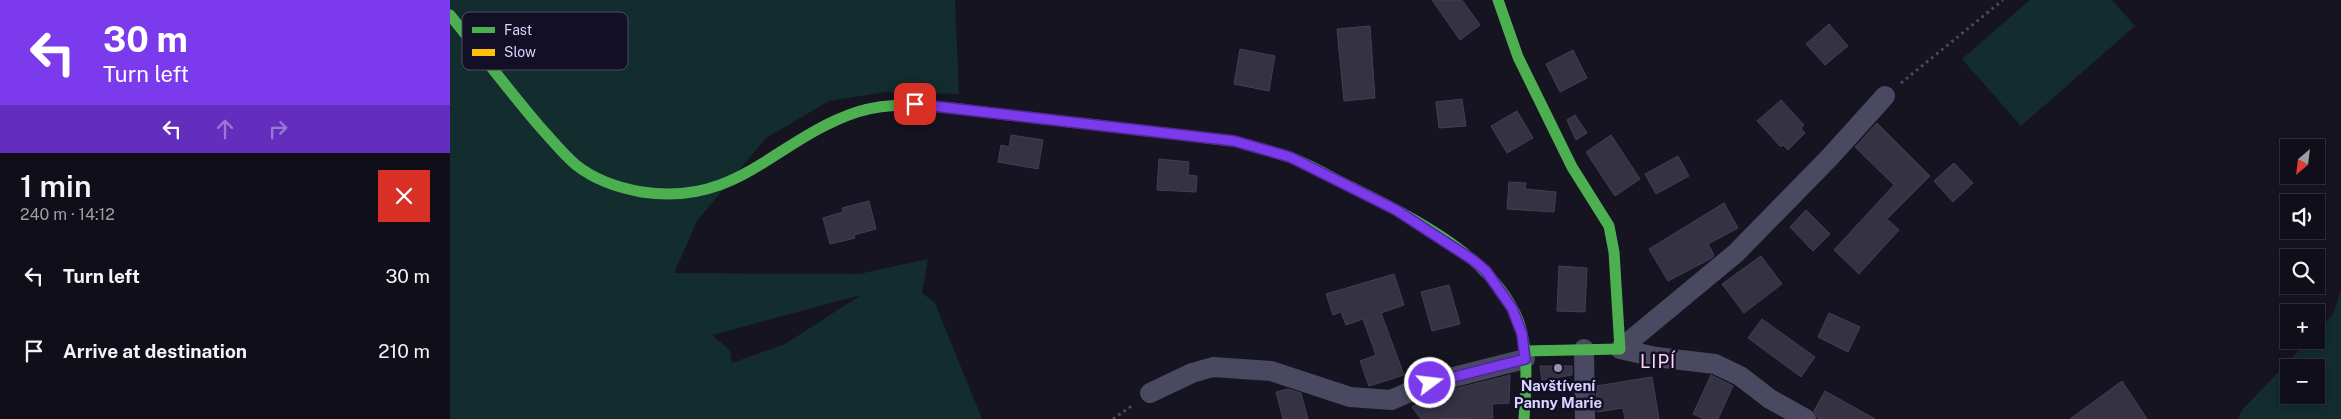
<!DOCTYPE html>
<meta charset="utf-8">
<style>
body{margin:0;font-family:"Public Sans",sans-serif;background:#1e1d26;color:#f1f3f6;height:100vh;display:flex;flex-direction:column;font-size:19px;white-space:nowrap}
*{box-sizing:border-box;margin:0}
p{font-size:16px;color:#9c9ca2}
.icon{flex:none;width:28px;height:28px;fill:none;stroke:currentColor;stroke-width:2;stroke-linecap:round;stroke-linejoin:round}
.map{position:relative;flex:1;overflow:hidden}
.details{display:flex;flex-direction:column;background:#100f19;width:450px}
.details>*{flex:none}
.hud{background:#7c3aed;color:#fff;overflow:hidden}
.needle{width:32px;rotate:208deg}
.fabs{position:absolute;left:1830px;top:139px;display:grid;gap:10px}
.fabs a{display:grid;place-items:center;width:45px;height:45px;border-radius:0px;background:#100f19;box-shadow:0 2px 8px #0003,0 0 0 1px #302f38;font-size:25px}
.pin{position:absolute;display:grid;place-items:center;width:42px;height:42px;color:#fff;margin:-21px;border-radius:10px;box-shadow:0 2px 8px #0006}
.me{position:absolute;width:55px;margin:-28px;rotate:75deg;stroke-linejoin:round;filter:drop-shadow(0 0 4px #0008)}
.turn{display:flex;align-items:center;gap:18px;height:105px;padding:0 20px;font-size:22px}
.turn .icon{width:65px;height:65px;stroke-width:2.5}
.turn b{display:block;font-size:35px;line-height:42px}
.lanes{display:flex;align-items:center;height:48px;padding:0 20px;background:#0003;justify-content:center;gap:25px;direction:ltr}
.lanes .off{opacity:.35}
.round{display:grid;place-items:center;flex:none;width:52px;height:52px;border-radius:0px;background:#1e1d26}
.summary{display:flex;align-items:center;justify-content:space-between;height:85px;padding:0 20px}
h1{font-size:30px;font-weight:600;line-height:38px}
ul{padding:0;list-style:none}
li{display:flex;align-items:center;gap:15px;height:75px;padding:0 20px}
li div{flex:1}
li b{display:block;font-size:19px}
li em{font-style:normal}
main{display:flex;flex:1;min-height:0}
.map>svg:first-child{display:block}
.green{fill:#132c2d;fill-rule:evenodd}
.building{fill:#343243;stroke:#433f54}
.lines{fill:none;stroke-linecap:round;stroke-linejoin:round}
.path{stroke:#44505f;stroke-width:3;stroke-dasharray:2.5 4;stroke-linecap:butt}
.street{stroke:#4a4962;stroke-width:20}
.fast{stroke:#4caf50;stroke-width:11}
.slow{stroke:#ffc107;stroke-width:11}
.route-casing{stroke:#51269a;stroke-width:12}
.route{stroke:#7c3aed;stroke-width:9}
.poi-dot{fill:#9591b1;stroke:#130f26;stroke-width:2}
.labels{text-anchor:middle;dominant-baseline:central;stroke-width:5;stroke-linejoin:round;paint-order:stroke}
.poi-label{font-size:15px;font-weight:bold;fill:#d9d4ff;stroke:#130f26}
.quarter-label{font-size:18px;letter-spacing:1px;fill:#ffd6f0;stroke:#130f26}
.key{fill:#130f26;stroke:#4e4a67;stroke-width:1}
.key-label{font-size:14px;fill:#d9d4ff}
</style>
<main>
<section class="details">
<div class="hud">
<div class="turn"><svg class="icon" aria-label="left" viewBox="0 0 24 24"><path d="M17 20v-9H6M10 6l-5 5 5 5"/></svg><div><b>30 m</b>Turn left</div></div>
<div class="lanes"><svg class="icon" aria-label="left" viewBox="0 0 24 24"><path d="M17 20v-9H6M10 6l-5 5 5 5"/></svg><svg class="icon off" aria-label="ahead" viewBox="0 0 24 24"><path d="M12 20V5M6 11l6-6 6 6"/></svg><svg class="icon off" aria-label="right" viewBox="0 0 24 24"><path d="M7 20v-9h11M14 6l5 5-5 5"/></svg></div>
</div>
<div class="summary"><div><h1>1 min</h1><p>240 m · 14:12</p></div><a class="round" style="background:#d93025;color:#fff"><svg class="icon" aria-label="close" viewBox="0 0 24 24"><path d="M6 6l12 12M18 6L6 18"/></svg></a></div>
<ul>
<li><svg class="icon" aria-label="left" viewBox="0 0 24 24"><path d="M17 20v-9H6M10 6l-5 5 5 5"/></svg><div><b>Turn left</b></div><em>30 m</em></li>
<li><svg class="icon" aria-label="arrive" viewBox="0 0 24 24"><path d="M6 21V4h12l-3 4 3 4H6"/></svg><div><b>Arrive at destination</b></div><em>210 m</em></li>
</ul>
</section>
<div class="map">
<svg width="1891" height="419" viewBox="0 0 1891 419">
<rect width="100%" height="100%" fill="#161421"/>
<path class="green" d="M0 0H505L509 94 436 92 379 101 316 138 247 221 224 273 409 274 478 259 472 293 485 303 532 419H0ZM411 295 335 344 282 363 280 350 262 335Z
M1580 0H1662L1685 26 1571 126 1512 59Z
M1891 290V419H1788L1792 410 1859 340H1866V332L1883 315ZM1839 368H1866V395H1839Z"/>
<path class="building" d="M982 0H1012L1030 25 1010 40Z
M1379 24 1398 46 1375 65 1356 44Z
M920 26 925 98 894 101 887 29Z
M790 49 825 56 819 91 784 84Z
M1123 50 1137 78 1110 92 1096 64Z
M1012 99 1016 126 989 128 986 102Z
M1331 100 1354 125 1351 128 1355 133 1338 150 1333 145 1331 147 1307 121Z
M1067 111 1083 138 1057 153 1041 126Z
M1125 115 1137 133 1126 140 1117 120Z
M1427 123 1480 176 1437 219 1449 230 1409 274 1384 250 1444 185 1405 147Z
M561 135 593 140 588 169 548 162 551 145 559 147Z
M1161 135 1190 179 1165 196 1136 152Z
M1228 156 1239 176 1206 194 1195 174Z
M709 159 739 162 738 175 747 176 746 192 707 190Z
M1504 163 1523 183 1503 202 1484 181Z
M1059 182 1076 183 1075 189 1106 192 1104 212 1057 209Z
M419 201 426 229 404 235 405 238 380 244 373 218 393 212 392 208Z
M1274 203 1288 228 1258 244 1264 255 1262 258 1218 281 1199 249Z
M1356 210 1380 234 1363 251 1340 227Z
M1311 256 1332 284 1294 313 1272 284Z
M1109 266 1137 268 1135 312 1107 311Z
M944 274 954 305 931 313 954 375 919 386 910 361 926 355 913 319 896 325 891 312 883 315 876 294Z
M999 285 1010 324 982 331 971 292Z
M1379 313 1410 327 1398 352 1368 337Z
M1312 319 1365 357 1351 377 1298 338Z
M1090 366H1122V375L1092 380Z
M1060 375 1059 403 1042 404 1043 418 971 419 962 407 984 394Z
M1261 375 1283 386 1268 419H1254L1243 414Z
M1202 377 1209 419H1175L1173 408 1147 412 1146 386Z
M1672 381 1697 419H1620Z
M838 389 851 393 858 419H833L826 392Z
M1375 391 1425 419H1368L1364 411Z"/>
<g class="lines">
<path class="path" d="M1451 83 1553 0
M663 419 683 405"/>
<path class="street" d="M1134 349 1135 419
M1170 349 1286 253 1380 157 1435 96
M1170 349 1206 357 1265 364 1290 376 1320 399 1356 419
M700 393 742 373 763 367 821 371 900 397 941 400 980 383 1075 359"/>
<path class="fast" d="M1048 0 1068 57 1122 167 1159 226 1164 252 1170 349 1074 351
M0 15C30 52 59 91 90 127 102 140 113 154 126 165 145 180 169 188 192 192 288 207 326 139 407 112 448 99 492 107 534 112
M833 155C854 161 875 174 895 184 955 214 1042 254 1068 320 1079 348 1076 390 1074 419"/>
<path class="slow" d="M534 112 784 141 833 155"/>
</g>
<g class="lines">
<g class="route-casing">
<path id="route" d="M465 104 784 141 840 157 946 210 1023 260 1036 271 1062 308 1072 334 1075 359 980 383"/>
</g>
<use href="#route" class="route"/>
</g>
<circle class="poi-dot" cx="1108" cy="368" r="5"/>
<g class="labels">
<g class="poi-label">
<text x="1108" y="385">Navštívení<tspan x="1108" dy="17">Panny Marie</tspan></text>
</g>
<g class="quarter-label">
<text x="1208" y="361">LIPÍ</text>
</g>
</g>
<rect x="12" y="12" width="166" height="58" rx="8" class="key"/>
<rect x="22" y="27" width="23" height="6" fill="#4caf50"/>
<rect x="22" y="49" width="23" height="7" fill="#ffc107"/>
<g class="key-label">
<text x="54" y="35">Fast</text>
<text x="54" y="57">Slow</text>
</g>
</svg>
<div class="fabs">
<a><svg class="needle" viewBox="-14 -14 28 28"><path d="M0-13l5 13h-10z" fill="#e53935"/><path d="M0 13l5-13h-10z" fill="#9c9ca2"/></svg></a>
<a><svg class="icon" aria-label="sound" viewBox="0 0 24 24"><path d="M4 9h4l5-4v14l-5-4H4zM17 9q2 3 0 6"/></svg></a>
<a><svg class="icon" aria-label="search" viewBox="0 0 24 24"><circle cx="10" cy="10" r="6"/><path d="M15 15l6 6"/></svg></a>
<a>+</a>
<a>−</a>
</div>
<div class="pin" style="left:465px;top:104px;background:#d93025"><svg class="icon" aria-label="arrive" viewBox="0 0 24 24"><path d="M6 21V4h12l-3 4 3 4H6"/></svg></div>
<svg class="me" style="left:980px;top:383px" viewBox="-20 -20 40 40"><circle r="17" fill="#7c3aed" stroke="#fff" stroke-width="3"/><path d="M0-11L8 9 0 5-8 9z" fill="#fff"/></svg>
</div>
</main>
